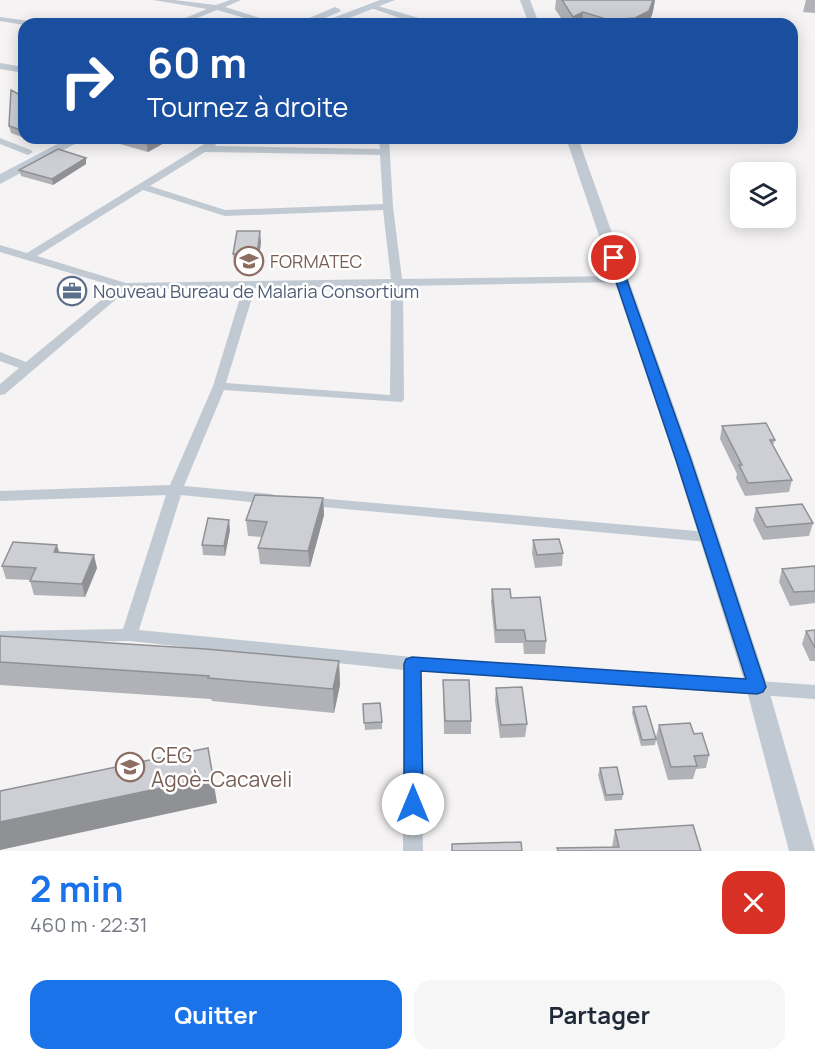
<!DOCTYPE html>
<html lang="fr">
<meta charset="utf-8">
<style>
body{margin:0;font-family:Manrope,sans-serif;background:#f6f6f7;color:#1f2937;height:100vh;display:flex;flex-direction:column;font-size:22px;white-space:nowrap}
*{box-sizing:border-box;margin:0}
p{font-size:20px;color:#747a83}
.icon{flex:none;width:33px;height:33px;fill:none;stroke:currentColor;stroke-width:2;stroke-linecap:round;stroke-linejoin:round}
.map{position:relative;height:851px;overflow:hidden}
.sheet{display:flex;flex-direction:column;background:#fff;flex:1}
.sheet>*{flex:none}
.banner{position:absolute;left:18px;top:18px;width:780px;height:126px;border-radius:18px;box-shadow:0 3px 15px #0003;background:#1a4fa0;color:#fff;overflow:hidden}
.fabs{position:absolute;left:730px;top:162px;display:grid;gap:12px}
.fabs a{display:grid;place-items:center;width:66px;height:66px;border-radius:12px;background:#fff;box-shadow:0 3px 15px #0003;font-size:30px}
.pin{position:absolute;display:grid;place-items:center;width:51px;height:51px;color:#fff;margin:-26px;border:3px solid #fff;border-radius:50%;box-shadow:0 2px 6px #0007}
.me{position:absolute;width:66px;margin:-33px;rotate:0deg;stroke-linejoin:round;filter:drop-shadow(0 0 4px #0008)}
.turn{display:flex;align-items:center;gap:21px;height:126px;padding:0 30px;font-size:27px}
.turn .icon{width:78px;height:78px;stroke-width:2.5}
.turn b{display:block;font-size:42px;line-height:51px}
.round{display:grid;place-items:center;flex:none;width:63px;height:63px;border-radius:18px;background:#f6f6f7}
.head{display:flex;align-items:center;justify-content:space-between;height:102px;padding:0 30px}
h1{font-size:36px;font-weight:700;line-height:45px;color:#1a73e8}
.action{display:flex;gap:12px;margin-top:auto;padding:12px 30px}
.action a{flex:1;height:69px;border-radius:18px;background:#1a73e8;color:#fff;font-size:24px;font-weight:700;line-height:69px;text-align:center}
.action a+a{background:#f6f6f7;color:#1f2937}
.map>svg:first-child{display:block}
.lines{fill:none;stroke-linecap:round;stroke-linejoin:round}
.minor{fill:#c1cad2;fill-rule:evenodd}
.tertiary{fill:#c1cad2;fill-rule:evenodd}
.secondary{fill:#c1cbd6;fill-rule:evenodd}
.wall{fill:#b0b2b7}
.shaded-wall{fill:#909195}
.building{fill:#cdcfd5;stroke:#909195;stroke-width:1.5}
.route{fill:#1a73e8;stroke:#114b97;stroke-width:1.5}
.labels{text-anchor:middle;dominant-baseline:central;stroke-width:5;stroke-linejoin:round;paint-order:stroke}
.education-label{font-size:18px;fill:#785e54;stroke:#fff;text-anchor:start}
.service-label{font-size:18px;fill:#4e5e75;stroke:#fff;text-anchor:start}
.near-education-label{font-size:21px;fill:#785e54;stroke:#fff;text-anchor:start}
</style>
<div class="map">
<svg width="815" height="851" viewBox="0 0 815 851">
<rect width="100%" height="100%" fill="#f5f3f3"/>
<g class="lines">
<path class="minor" d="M153 0H174L216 5 230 0H241L225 7 279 24H266L217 10 182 24H171L207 9Z
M371 4 422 19 425 24H417L371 8Z
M0 17 36 22 40 24 24 25 0 21Z
M0 63 24 67V73L0 69Z
M0 138 31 150 33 152 28 155 0 144Z
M214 138H226L214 146 380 149 379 138H389L393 207 402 279 621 276 627 279 621 282 403 286 404 399 402 402 224 390 184 486 272 494 279 499 272 504 181 495 139 630 412 657 815 685V699L420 671 423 851H403L404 670 129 641 0 643V631L123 629 166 495 0 501V491L170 485 213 386 243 288 128 289 5 394 0 395V384L19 368 0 361V352L26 362 117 287 0 252V245L27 253ZM205 152 380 155 383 204 225 210 150 186ZM143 190 225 216 383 210 391 279 126 283 37 256ZM391 286 390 395 226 383 255 288Z
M306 497 708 532 713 533 716 537 713 541 708 542 301 505 299 502 301 499Z"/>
<path class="tertiary" d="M520 0H530L539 24H529Z
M566 138H578L693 460 768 687 815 851H789L746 687 675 460Z"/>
<path class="secondary" d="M380 0H395L334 24H317Z
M335 7 341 10 339 12 311 24H295Z
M69 138H86L0 184V174Z"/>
</g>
<path class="wall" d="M556 0H655L653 11 649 24H565L555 9Z
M806 0H815V13L803 12Z
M24 97V138L11 133 9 126Z
M25 138H41L35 141Z
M113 138H163L164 143 148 152 113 142Z
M86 158V164L53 185 21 176 19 170Z
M261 242 258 265 234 266 233 254Z
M722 426 775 440 773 445 792 480 789 492 745 496 736 478 737 474 720 439Z
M323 498 324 515 310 567 260 564 258 548 262 537 248 536 246 520Z
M756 508 813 523 809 536 763 540 753 520Z
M230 530 225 556 203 555 202 545Z
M533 540 563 553 562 566 535 568 532 553Z
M59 553 97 568 85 597 34 595 30 581 31 580 6 579 2 566Z
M815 566V603L790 606 779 582 782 569Z
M492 589 511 598 546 641 545 654H524L523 643H495L491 602Z
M815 630V661H810L802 644 806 631Z
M0 636 339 661 340 685 334 713 212 701 211 699 0 685Z
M443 680 471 721V734H444Z
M496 688 527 724 525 737 500 738 495 701Z
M363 704 382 722V729L365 730Z
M633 707 656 737 659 725 694 734 709 755 706 768 696 769 693 779 668 780 656 739 655 745 641 746 632 713Z
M600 768 623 794 622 800 605 801 598 775Z
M615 830 701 851H557V848L612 847Z"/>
<path class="shaded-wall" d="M653 0H655L653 11 649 24H634L635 18Z
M583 12 582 24H573V17Z
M34 138H41L35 141Z
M157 138H163L164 143 148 152 147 144Z
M86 158V164L53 185 52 179Z
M260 231 261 242 258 265 257 254Z
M323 498 324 515 310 567 308 551Z
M229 520 230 530 225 556 224 546Z
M57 545 61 558 54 552Z
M94 555 97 568 85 597 82 584Z
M339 661 340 685 334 713 333 689Z
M208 748 217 803 0 850V822Z"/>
<path class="building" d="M562 0H653L649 11 635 18 609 20 583 12 573 17Z
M11 90 24 97V131L9 126Z
M126 138H157L147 144Z
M58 149 86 158 52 179 19 170Z
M237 231H260L257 254H233Z
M766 423 775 440H770L792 480 748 483 739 465H742L722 426Z
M255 495 323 498 308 551 258 548 267 522 246 520Z
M802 504 813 523 766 527 756 508Z
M208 518 229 520 224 546 202 545Z
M559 539 563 553 537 555 533 540Z
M13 542 57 545 54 552 94 555 82 584 30 581 36 568 2 566Z
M815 566V591L794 592 782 569Z
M492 589H510L511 598 540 597 546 641H526L524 630H496Z
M815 630V648L806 631Z
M0 636 206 649 339 661 333 689 208 678 209 676 0 662Z
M443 680H469L471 721H445Z
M522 687 527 724 501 725 496 688Z
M380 703 382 722 364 723 363 704Z
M646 706 656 739 642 740 633 707Z
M690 723 694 734 702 733 709 755 694 756 697 766 671 767 659 725Z
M208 748 213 777 0 822V791Z
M617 767 623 794 606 795 600 768Z
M693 825 701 851H558L557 848 619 847 615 830Z
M521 842 522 851H452V844Z"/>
<path class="route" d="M614 255 619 258 691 460 766 687 763 692 757 694 421 671 423 804 420 810 413 812 406 810 404 804V664L406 659 412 657 746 679 676 460 608 258Z"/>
<defs>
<g id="university-ring" transform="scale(1.5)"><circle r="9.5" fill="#fff" stroke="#8d6e63" stroke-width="1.5"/><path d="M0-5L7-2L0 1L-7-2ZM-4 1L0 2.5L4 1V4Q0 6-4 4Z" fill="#8d6e63"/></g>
<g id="office-ring" transform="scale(1.5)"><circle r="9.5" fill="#fff" stroke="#5c6f8a" stroke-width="1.5"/><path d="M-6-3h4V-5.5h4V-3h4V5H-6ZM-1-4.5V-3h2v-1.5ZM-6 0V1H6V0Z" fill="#5c6f8a"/></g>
<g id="school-ring" transform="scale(1.5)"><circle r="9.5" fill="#fff" stroke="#8d6e63" stroke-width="1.5"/><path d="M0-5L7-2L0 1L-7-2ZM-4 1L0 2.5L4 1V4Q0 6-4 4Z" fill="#8d6e63"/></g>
</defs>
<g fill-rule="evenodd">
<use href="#university-ring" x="249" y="261"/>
<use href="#office-ring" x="72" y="291"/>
<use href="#school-ring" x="130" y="767"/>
</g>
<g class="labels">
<g class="education-label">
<text x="270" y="261">FORMATEC</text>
</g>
<g class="service-label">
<text x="93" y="291">Nouveau Bureau de Malaria Consortium</text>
</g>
<g class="near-education-label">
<text x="151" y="755">CEG<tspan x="151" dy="24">Agoè-Cacaveli</tspan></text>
</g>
</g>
</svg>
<div class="fabs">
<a><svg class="icon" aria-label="layers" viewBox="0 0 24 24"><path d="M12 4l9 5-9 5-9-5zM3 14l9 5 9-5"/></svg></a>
</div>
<div class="pin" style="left:614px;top:258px;background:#d93025"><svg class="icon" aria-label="arrive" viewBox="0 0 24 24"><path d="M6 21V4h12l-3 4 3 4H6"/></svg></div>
<svg class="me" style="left:413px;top:804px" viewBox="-20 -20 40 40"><circle r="19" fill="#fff"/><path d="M0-13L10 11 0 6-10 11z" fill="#1a73e8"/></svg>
<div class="banner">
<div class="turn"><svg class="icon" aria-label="right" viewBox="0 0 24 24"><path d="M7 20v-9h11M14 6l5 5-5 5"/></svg><div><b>60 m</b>Tournez à droite</div></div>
</div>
</div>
<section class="sheet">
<div class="head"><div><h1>2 min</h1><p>460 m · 22:31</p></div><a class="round" style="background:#d93025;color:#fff"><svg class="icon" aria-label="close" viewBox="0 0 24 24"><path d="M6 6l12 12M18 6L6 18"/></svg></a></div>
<div class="action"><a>Quitter</a><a>Partager</a></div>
</section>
